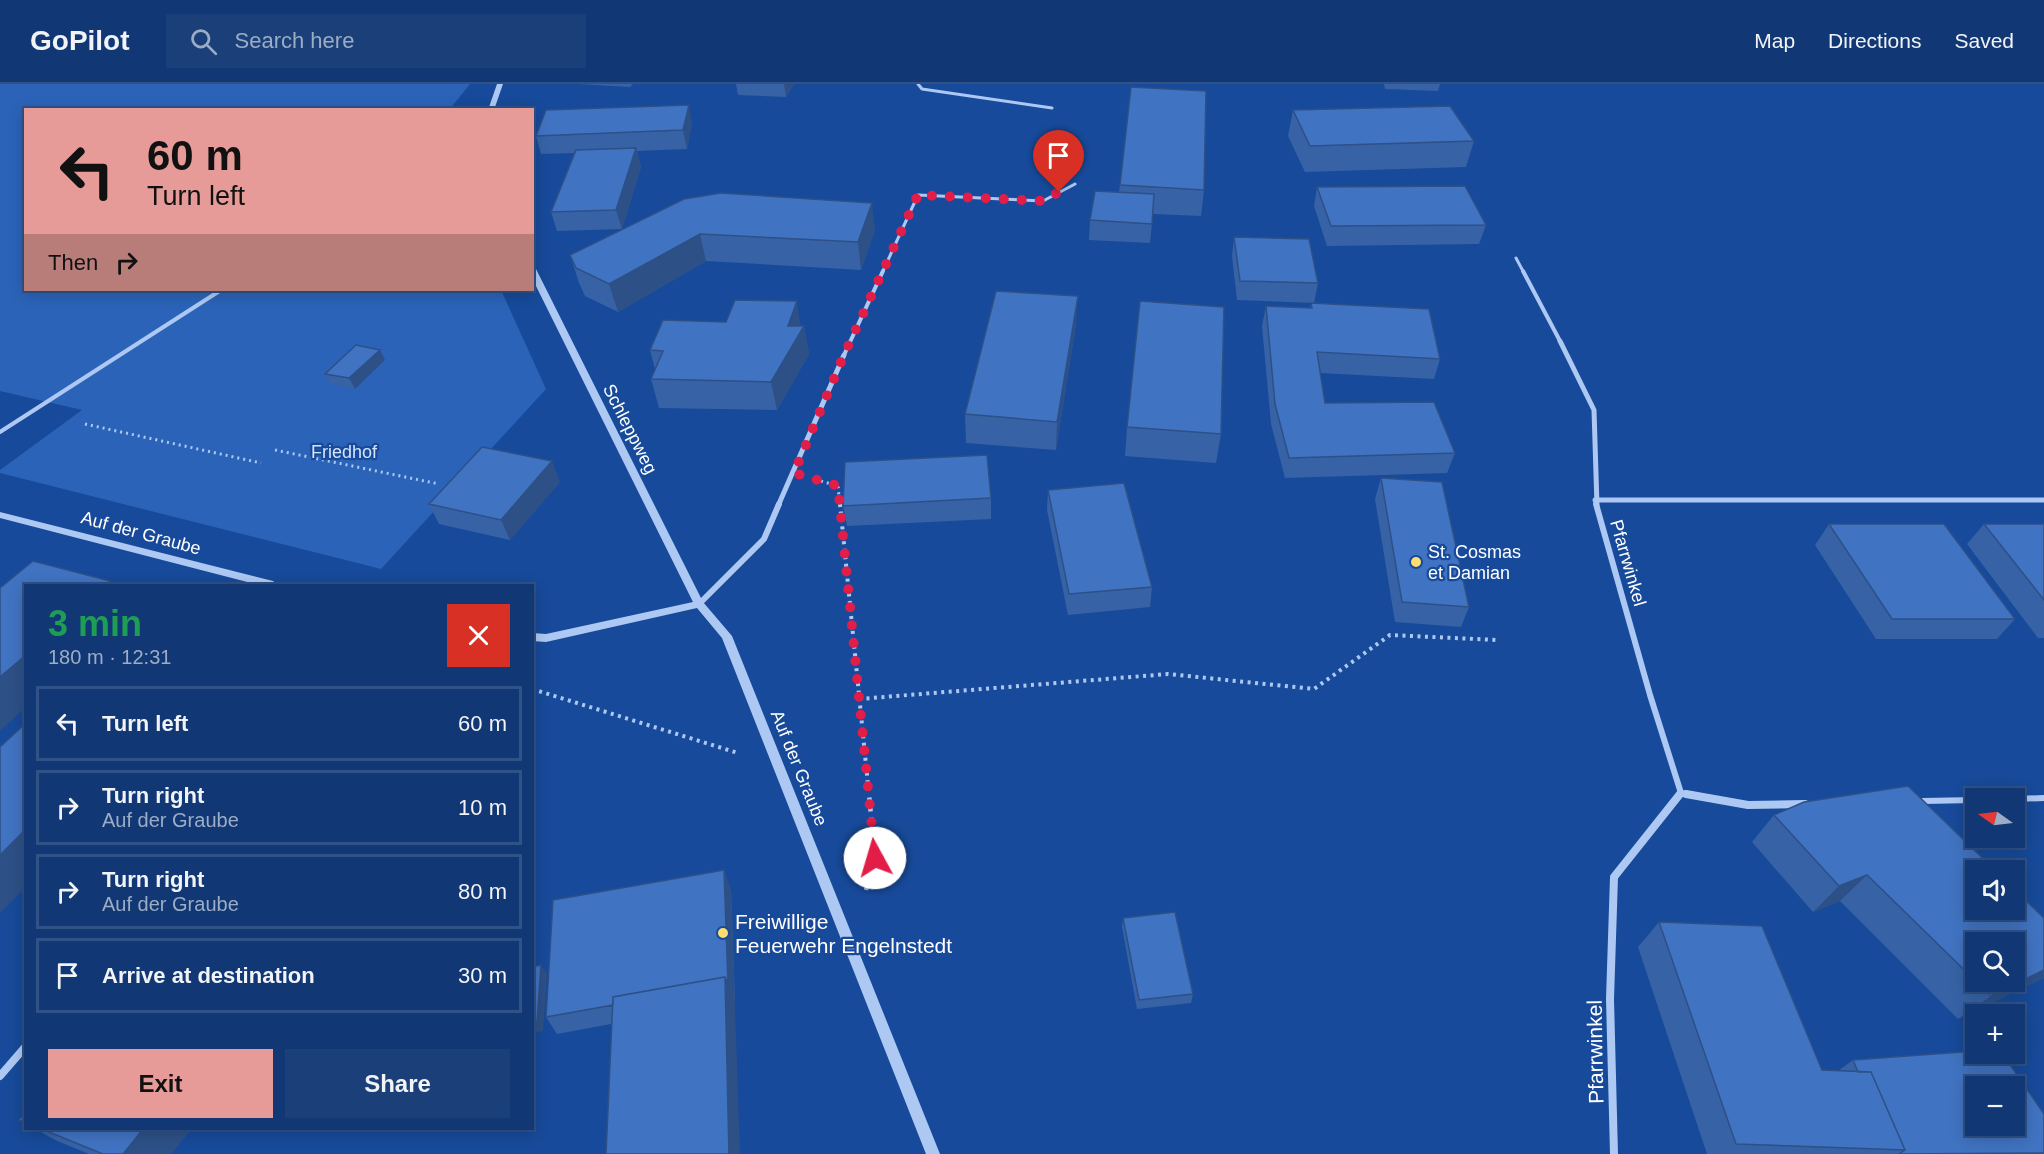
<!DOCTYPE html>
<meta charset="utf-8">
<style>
body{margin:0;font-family:Arial,sans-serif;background:#1a3f79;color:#f1f3f6;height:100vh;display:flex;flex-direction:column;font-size:22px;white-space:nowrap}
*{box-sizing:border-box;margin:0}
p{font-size:20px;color:#9cacc5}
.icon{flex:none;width:33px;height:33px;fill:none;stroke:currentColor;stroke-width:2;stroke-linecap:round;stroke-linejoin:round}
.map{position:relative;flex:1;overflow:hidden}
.details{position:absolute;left:24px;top:500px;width:510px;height:546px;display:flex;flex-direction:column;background:#113874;border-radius:0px;box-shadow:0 3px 15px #0003,0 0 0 2px #305286}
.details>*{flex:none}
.top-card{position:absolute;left:24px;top:24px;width:510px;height:183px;border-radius:0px;box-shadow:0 3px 15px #0003,0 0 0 2px #305286;background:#e69b98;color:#111;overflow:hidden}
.needle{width:39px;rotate:284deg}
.tools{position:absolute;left:1965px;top:704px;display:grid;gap:12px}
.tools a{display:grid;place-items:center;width:60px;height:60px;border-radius:0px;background:#113874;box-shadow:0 3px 15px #0003,0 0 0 2px #305286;font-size:30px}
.pin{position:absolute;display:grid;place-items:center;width:51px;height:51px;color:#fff;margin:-62px -26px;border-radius:50% 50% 50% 0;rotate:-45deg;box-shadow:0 0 6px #0007}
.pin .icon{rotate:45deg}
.me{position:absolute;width:66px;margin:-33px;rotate:354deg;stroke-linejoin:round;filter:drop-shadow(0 0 4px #0008)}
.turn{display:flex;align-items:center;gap:21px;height:126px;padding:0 24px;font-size:27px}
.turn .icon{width:78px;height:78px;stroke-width:2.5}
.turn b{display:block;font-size:42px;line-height:51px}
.then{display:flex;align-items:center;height:57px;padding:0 24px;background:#0003;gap:12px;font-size:22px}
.round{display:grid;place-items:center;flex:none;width:63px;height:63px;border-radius:0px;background:#1a3f79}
.head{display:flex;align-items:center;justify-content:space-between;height:102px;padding:0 24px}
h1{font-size:36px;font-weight:700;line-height:45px;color:#1e9e55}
.action{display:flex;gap:12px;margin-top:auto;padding:12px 24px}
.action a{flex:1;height:69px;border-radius:0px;background:#e69b98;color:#111;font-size:24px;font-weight:700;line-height:69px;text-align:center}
.action a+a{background:#1a3f79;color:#f1f3f6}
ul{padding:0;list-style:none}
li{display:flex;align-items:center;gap:18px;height:75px;margin:0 12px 9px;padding:0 12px;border:3px solid #305286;border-radius:0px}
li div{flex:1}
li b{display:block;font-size:22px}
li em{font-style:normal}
header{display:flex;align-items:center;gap:36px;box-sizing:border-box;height:84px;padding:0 30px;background:#113874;border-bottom:2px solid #305286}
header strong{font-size:28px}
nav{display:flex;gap:33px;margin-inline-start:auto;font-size:21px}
.search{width:420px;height:54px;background:#1a3f79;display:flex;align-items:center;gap:15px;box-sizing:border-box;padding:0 21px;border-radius:0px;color:#9cacc5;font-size:22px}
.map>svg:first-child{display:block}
.green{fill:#2b63b8}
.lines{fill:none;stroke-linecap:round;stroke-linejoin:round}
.path-far2{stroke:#adc8f2;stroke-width:3;stroke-dasharray:2 4;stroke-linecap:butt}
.path-far1{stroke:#adc8f2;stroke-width:4;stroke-dasharray:3 4.5;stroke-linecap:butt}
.path{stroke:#adc8f2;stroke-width:4.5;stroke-dasharray:4 6;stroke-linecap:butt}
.service-far2{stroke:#adc8f2;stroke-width:3}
.service-far1{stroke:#adc8f2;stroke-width:4}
.service{stroke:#adc8f2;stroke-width:6}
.minor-far2{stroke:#adc8f2;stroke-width:5}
.minor-far1{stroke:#adc8f2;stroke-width:6}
.minor{stroke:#adc8f2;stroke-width:8}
.tertiary{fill:#adc8f2;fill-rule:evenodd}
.wall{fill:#3763a6}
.shaded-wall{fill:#2d5087}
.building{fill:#4073c1;stroke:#2d5087;stroke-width:1.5;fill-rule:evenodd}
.route{stroke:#e11d48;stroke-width:10;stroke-dasharray:0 18}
.poi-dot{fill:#ffdd6e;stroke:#174a9a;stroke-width:2}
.labels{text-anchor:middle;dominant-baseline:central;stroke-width:4.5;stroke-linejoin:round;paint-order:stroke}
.street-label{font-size:18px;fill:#fff;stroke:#174a9a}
.park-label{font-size:18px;fill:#d4e4fc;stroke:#174a9a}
.poi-label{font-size:18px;fill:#fff;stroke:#174a9a;text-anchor:start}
.near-poi-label{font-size:21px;fill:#fff;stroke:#174a9a;text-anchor:start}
.near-street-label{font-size:21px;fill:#fff;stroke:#174a9a}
</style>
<header>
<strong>GoPilot</strong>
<div class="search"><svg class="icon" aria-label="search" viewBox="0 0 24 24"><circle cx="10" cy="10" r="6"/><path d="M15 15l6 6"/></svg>Search here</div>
<nav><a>Map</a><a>Directions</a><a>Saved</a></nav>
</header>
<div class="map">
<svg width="2044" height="1070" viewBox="0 0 2044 1070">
<rect width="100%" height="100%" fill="#174a9a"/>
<path class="green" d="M0 0H470L450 25 26 26V206H501L546 305 381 485 0 389V386L82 326 0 307Z"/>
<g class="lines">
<path class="path-far2" d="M85 340 261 379
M275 366 439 400
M821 397 838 402 840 422"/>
<path class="path-far1" d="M840 420 869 711
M532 605 738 669
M859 615 1168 590 1314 605 1390 551 1497 556"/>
<path class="path" d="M866 806 875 774 869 710"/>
<path class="service-far2" d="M918 0 922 5 1052 24
M1516 174 1524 189
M882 189 918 111 1043 117 1075 100"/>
<path class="service-far1" d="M1523 187 1560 257
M844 271 883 187
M0 348 221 206"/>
<path class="service" d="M2014 715 2044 714
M1923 717 1976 716"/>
<path class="minor-far2" d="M1560 257 1594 326 1597 422
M1595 416H2044
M778 422 844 271"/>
<path class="minor-far1" d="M1596 420 1650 611 1681 709 1679 711
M699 520 764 455 779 420
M1681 709 1694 711"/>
<path class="minor" d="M1686 710 1748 721 1805 720
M0 992 26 962
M1614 1070 1610 915 1614 793 1680 710"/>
<path class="tertiary" d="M497 0H503L494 26H488Z
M532 183 536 185 703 518 732 552 940 1070H926L722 554 697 524 546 558 532 557V549L546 550 693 518 532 194Z
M0 428 273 497 278 501H259L0 434Z"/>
</g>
<path class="wall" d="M578 0H633L630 3Z
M736 0H794L786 13 738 11Z
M1384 0H1440L1438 7 1385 5Z
M1293 26 1474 57 1466 83 1305 88 1288 52Z
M692 39 687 65 637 67 641 83 622 145 557 147 551 128 574 69 541 70 536 52Z
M1120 101 1204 106 1201 132 1153 130 1150 159 1089 156 1090 136 1119 108Z
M1317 103 1486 141 1479 160 1327 162 1314 122Z
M684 115 875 146 861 186 706 177 618 228 585 212 579 199 570 171Z
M1234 153 1318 199 1314 219 1237 216 1232 172Z
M1311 219 1440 275 1434 295 1320 289 1325 319 1455 369 1447 389 1285 394 1271 340 1262 242 1266 222 1310 224Z
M1076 240 1056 366 966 359 965 330Z
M801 242H804L809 270 777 326 659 324 651 295 655 285 650 266Z
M380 266 385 276 355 305 330 300 325 290Z
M1127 343 1221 350 1216 379 1125 372Z
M1381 394 1469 523 1461 543 1395 538 1375 415Z
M560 398 510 456 439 440 429 420Z
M1048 406 1152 503 1150 523 1068 531 1047 426Z
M991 414V435L847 442 843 422Z
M1829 440 2015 535 1997 555H1876L1815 461Z
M1984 440H2044V554H2038L1967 460Z
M1774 731 2044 894 1958 935 1840 817 1813 828 1752 758Z
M731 805 735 917 557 950 546 933Z
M1123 834 1193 910 1191 919 1137 925 1122 843Z
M1659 838 1822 986 1838 987 1853 976 2044 1030V1070H1707L1638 863Z
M34 1044H192L171 1070H89L55 1056Z"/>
<path class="shaded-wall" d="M784 0H794L786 13Z
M689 21 692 39 687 65 683 46Z
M636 64 641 83 622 145 616 126Z
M872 119 875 146 861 186 858 158Z
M700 150 706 177 618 228 609 200Z
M1078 212 1076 240 1056 366 1057 338Z
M797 217 801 245 804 242 809 270 777 326 771 298Z
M380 266 385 276 355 305 349 294Z
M552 377 560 398 510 456 501 436Z
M110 497 113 501H105Z
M26 571V623L0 647V593Z
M26 745V803L0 829V771Z
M724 786 731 805 740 1070H729L725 893Z
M1867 791 1840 817 1813 828 1839 802Z
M541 881 547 890 543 947 532 949V939Z
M2044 886V894L1958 935 1991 912Z
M144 1044H192L171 1070H123Z"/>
<path class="building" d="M1131 3 1206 7 1204 106 1120 101Z
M689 21 683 46 536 52 546 26Z
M1450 22 1474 57 1310 62 1293 26Z
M636 64 616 126 551 128 576 66Z
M1465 102 1486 141 1331 142 1317 103Z
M1095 107 1154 110 1152 140 1090 136Z
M721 109 872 119 858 158 700 150 609 200 576 184 570 171 684 115Z
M1234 153 1309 155 1318 199 1240 197Z
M996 207 1078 212 1057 338 965 330Z
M735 216 797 217 788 242H804L771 298 651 295 663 267 650 266 663 236 726 238Z
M1140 217 1224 223 1221 350 1127 343Z
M1311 219 1429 225 1440 275 1317 268 1325 319 1434 318 1455 369 1289 374 1275 320 1266 222 1312 224Z
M356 261 380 266 349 294 325 290Z
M482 363 552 377 501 436 429 420Z
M987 371 991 414 843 422 845 378Z
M1381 394 1442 398 1469 523 1402 518Z
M1124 399 1152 503 1069 510 1048 406Z
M1829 440H1944L2015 535H1892Z
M1984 440H2044V516Z
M33 477 110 497 105 501H26V571L0 593V504Z
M26 639V745L0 771V663Z
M1908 702 1995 786H1976V825H2014V805L2044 834V886L1991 912 1867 791 1839 802 1774 731 1804 718ZM1976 858H2014V897H1976Z
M724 786 728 900 725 893 613 913V921L546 933 553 816Z
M1175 828 1193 910 1139 916 1123 834Z
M1659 838 1762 842 1822 986 1871 988 1905 1066 1736 1060Z
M541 881 537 938 532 939V883Z
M725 893 729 1070H606L613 913Z
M1976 967V969H2002L2044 1030V1069L1899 1070 1905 1066 1871 988H1858L1853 976ZM1976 1002H2014V1041H1976Z
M26 1029V1038L19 1036Z
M39 1044H144L123 1070H103Z"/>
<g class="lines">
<path class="route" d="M875 774 838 402 794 389 844 271 918 111 1043 117 1059 108"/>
</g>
<g class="poi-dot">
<circle cx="1416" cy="478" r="6"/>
<circle cx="723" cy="849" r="6"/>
</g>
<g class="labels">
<g class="street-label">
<text transform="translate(630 345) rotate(63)">Schleppweg</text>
<text transform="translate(141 449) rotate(15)">Auf der Graube</text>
<text transform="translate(1628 479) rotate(74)">Pfarrwinkel</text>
<text transform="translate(799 684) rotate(68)">Auf der Graube</text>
</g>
<g class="park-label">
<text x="344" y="368">Friedhof</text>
</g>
<g class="poi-label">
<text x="1428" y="468">St. Cosmas<tspan x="1428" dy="21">et Damian</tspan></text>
</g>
<g class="near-poi-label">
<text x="735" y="837">Freiwillige<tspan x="735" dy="24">Feuerwehr Engelnstedt</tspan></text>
</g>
<g class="near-street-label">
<text transform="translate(1595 968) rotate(-91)">Pfarrwinkel</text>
</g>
</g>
</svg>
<div class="tools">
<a><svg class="needle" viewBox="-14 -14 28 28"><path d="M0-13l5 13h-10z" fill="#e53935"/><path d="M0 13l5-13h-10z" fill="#9cacc5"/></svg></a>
<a><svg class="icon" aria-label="sound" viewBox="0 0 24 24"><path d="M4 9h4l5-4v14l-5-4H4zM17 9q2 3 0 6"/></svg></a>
<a><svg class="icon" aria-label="search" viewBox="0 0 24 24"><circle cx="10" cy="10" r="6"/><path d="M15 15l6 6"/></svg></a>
<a>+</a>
<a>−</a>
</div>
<div class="pin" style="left:1059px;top:108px;background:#d93025"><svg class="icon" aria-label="arrive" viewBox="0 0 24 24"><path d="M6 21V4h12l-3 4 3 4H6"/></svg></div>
<svg class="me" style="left:875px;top:774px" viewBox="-20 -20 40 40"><circle r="19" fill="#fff"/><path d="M0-13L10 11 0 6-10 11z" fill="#e11d48"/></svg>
<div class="top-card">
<div class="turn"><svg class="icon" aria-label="left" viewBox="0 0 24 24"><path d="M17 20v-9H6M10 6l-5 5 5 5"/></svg><div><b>60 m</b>Turn left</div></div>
<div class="then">Then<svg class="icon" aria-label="right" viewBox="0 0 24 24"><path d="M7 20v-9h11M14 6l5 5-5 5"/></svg></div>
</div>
<section class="details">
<div class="head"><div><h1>3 min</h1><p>180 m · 12:31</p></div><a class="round" style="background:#d93025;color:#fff"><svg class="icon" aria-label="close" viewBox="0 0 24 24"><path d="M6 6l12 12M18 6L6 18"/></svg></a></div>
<ul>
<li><svg class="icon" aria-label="left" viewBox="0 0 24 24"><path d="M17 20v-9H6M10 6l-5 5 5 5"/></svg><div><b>Turn left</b></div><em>60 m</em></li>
<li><svg class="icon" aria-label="right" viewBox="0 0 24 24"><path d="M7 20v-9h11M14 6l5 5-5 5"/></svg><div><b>Turn right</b><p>Auf der Graube</p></div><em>10 m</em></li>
<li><svg class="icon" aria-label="right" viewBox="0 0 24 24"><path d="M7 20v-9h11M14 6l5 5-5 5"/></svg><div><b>Turn right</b><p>Auf der Graube</p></div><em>80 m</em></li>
<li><svg class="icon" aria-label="arrive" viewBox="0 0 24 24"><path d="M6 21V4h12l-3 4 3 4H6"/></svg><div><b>Arrive at destination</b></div><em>30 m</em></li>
</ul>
<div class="action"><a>Exit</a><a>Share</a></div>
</section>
</div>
